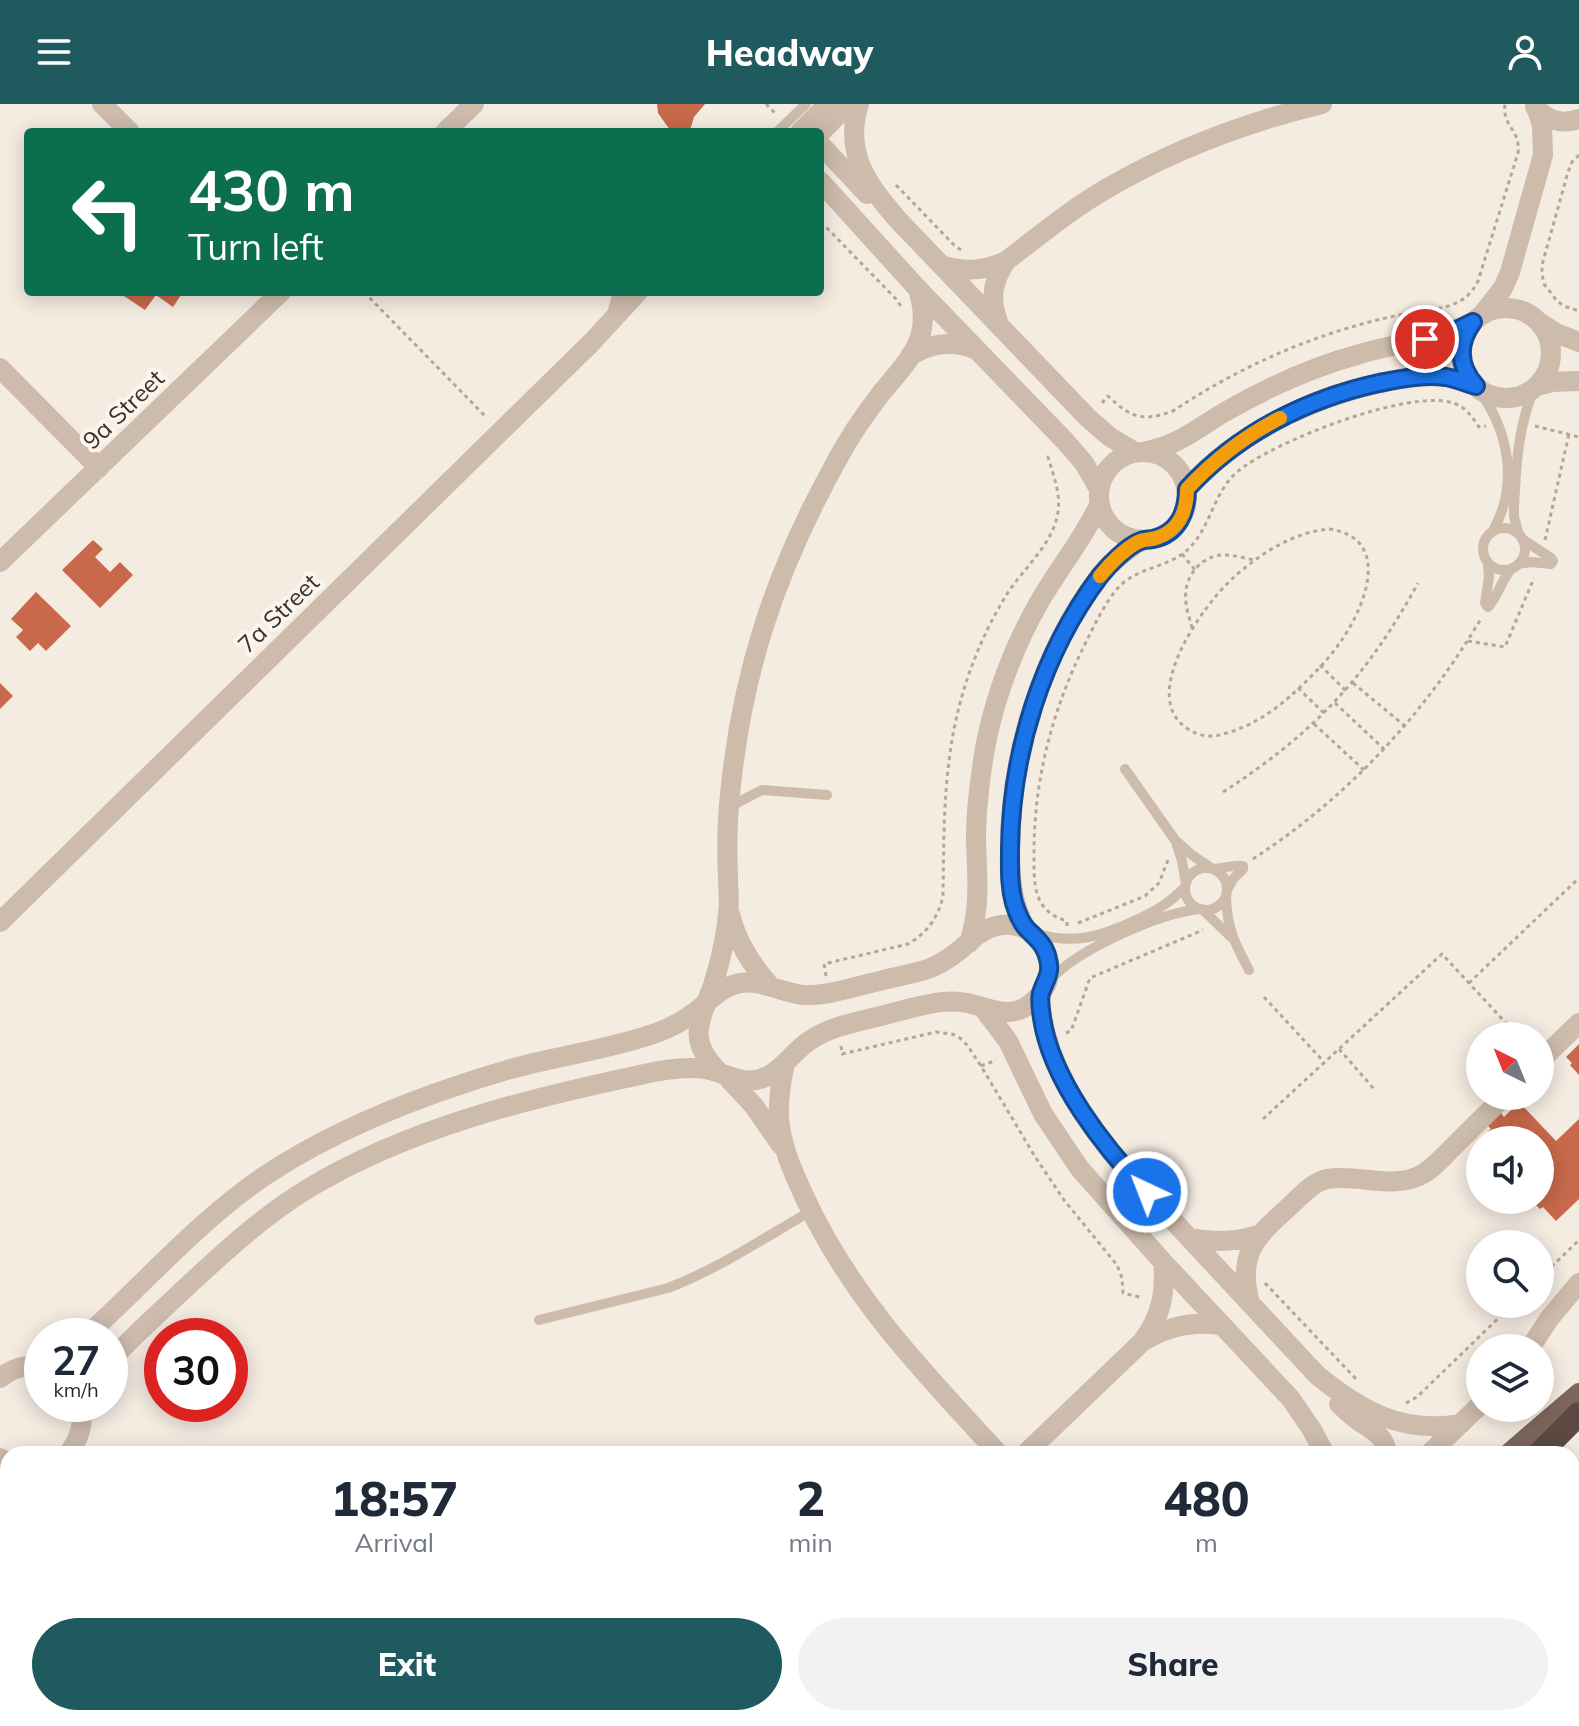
<!DOCTYPE html>
<style>
body{margin:0;font-family:Mulish,sans-serif;background:#f2f2f3;color:#1f2937;height:100vh;display:flex;flex-direction:column;font-size:30px;white-space:nowrap}
*{box-sizing:border-box;margin:0}
p{font-size:26px;color:#747a83}
.icon{flex:none;width:44px;height:44px;fill:none;stroke:currentColor;stroke-width:2;stroke-linecap:round;stroke-linejoin:round}
.map{position:relative;flex:1;overflow:hidden}
.side{position:absolute;left:0px;top:1342px;width:1580px;height:280px;display:flex;flex-direction:column;background:#fff;border-radius:24px 24px 0 0;box-shadow:0 4px 20px #0003}
.side>*{flex:none}
.guide{position:absolute;left:24px;top:24px;width:800px;height:168px;border-radius:8px;box-shadow:0 4px 20px #0003;background:#0b6e4f;color:#fff;overflow:hidden}
.needle{width:52px;rotate:317deg}
.tools{position:absolute;left:1466px;top:918px;display:grid;gap:16px}
.tools a{display:grid;place-items:center;width:88px;height:88px;border-radius:50%;background:#fff;box-shadow:0 4px 20px #0003;font-size:40px}
.speed{position:absolute;left:24px;top:1214px;display:flex;gap:16px;font-size:40px;font-weight:700;text-align:center}
.speed>*{display:grid;place-content:center;width:104px;height:104px;border-radius:50%;background:#fff;box-shadow:0 4px 20px #0003;line-height:1}
.speed small{font-size:20px;font-weight:400}
.speed .limit{border:12px solid #d22;background:#fff;color:#111}
.pin{position:absolute;display:grid;place-items:center;width:68px;height:68px;color:#fff;margin:-34px;border:4px solid #fff;border-radius:50%;box-shadow:0 2px 8px #0007}
.me{position:absolute;width:88px;margin:-44px;rotate:317deg;stroke-linejoin:round;filter:drop-shadow(0 0 6px #0008)}
.turn{display:flex;align-items:center;gap:28px;height:168px;padding:0 32px;font-size:36px}
.turn .icon{width:104px;height:104px;stroke-width:2.5}
.turn b{display:block;font-size:56px;line-height:68px}
.eta{display:flex;justify-content:space-evenly;align-items:center;height:136px;text-align:center}
.eta b{font-size:48px;font-weight:800;line-height:56px}
.primary-button{display:flex;gap:16px;margin-top:auto;padding:16px 32px}
.primary-button a{flex:1;height:92px;border-radius:48px;background:#1f5a5e;color:#fff;font-size:32px;font-weight:800;line-height:92px;text-align:center}
.primary-button a+a{background:#f2f2f3;color:#1f2937}
header{display:flex;justify-content:space-between;align-items:center;height:104px;padding:0 32px;background:#1f5a5e;color:#fff;font-size:36px;font-weight:800}
.map>svg:first-child{display:block}
.building{fill:#c8694b}
.lines{fill:none;stroke-linecap:round;stroke-linejoin:round}
.primary-tunnel{stroke:#cfc6bd;stroke-width:20;stroke-dasharray:20 10;stroke-linecap:butt}
.path{stroke:#b9a596;stroke-width:3;stroke-dasharray:4 4;stroke-linecap:butt}
.lane{stroke:#cdbbac;stroke-width:10}
.street{stroke:#cdbbac;stroke-width:20}
.primary{stroke:#7d675c;stroke-width:20}
.highway{stroke:#5c4a42;stroke-width:24}
.route-casing{stroke:#114b97;stroke-width:20}
.route{stroke:#1a73e8;stroke-width:14}
.slow{stroke:#f59e0b;stroke-width:14}
.labels{text-anchor:middle;dominant-baseline:central;stroke-width:8;stroke-linejoin:round;paint-order:stroke}
.street-label{font-size:24px;fill:#3b302b;stroke:#fbf5ee}
</style>
<header><svg class="icon" aria-label="menu" viewBox="0 0 24 24"><path d="M4 6h16M4 12h16M4 18h16"/></svg>Headway<svg class="icon" aria-label="person" viewBox="0 0 24 24"><circle cx="12" cy="8" r="4"/><path d="M4 21q1-7 8-7t8 7"/></svg></header>
<div class="map">
<svg width="1579" height="1622" viewBox="0 0 1579 1622">
<rect width="100%" height="100%" fill="#f4ebe1"/>
<path class="building" d="M657 0H705L694 13 690 26H670L658 9Z
M118 188H183L173 203 156 191 145 206Z
M93 436 103 445 95 453 110 468 120 458 133 471 100 504 62 466Z
M36 488 71 522 46 547 38 539 30 547 16 533 23 526 11 515Z
M0 579 13 592 0 605Z
M1579 940V971L1570 961 1572 959 1566 953Z
M1519 998 1556 1037 1579 1015V1095L1556 1117 1543 1103 1540 1105 1531 1096H1540V1036H1480V1042L1476 1039 1491 1025 1488 1022 1501 1009 1504 1013Z"/>
<g class="lines">
<path class="primary-tunnel" d="M1509 1622 1516 1614"/>
<path class="path" d="M766 0 777 11
M1579 51 1572 58 1568 68 1542 161V170L1544 180 1557 197 1564 202 1579 207
M896 81 954 141 961 146
M820 119 828 125 896 195 902 204
M364 188 487 314
M1102 299 1108 292C1131 314 1143 318 1173 307 1244 260 1320 227 1404 210 1433 204 1464 207 1478 177L1518 49C1521 25 1502 24 1505 0
M1535 322 1579 333
M1329 425C1393 434 1365 503 1341 537 1327 558 1306 578 1287 595 1268 611 1247 624 1223 630 1211 634 1199 632 1188 625 1137 593 1203 501 1233 474 1259 450 1294 428 1329 425Z
M1545 436 1569 330
M1182 450 1195 466
M1192 524C1189 512 1184 499 1186 486 1188 468 1205 450 1225 451 1235 451 1246 455 1256 456
M1468 537 1505 543 1534 474
M1320 561 1346 587
M1353 579 1405 622
M1298 584 1324 609
M1335 599 1384 645
M1314 620 1364 666
M1223 688C1313 630 1367 573 1418 479
M1253 755C1348 693 1424 611 1482 513
M1078 819 1145 792 1159 779 1168 756
M1067 822V817C1032 807 1034 779 1034 748 1034 674 1053 604 1086 538 1094 522 1102 505 1113 490 1132 463 1162 466 1185 448 1211 426 1212 390 1237 368 1272 338 1410 284 1453 299 1466 303 1472 313 1479 323L1486 322
M826 872 824 860 908 840C927 829 938 814 943 792 944 720 943 654 964 585 974 552 989 519 1007 490 1023 465 1050 443 1057 413 1062 392 1054 373 1048 353L1051 350
M1469 879 1579 774
M1264 893 1324 958
M1066 929 1071 927 1090 874 1203 826
M841 942 842 950 936 928 952 930 960 934 967 941 981 962 1034 1051 1064 1096 1117 1161 1122 1174 1123 1189 1143 1194
M1339 945 1374 985
M981 962 996 956
M1263 1015 1442 850 1518 932
M1540 1174 1579 1136
M1265 1179 1356 1275
M1406 1299 1417 1293 1513 1200"/>
<path class="lane" d="M777 28 806 0
M611 213 618 188
M1478 285C1509 327 1519 380 1493 427
M1483 445a21 21 0 1 1 42 0a21 21 0 1 1-42 0Z
M1519 431 1514 413V403C1516 363 1518 322 1534 285
M1488 458 1489 473 1485 499 1488 503C1498 493 1501 476 1512 464
M1518 460 1531 458 1551 460 1553 457 1551 454 1522 435
M1125 665 1175 736 1192 751 1211 764
M729 703 762 686 827 691
M1176 738 1182 757 1186 779
M1185 785a21 21 0 1 1 42 0a21 21 0 1 1-42 0Z
M1213 765C1223 765 1235 760 1243 762V765L1233 775 1227 786
M1226 792C1227 824 1234 838 1249 866
M1202 805 1232 834
M1038 830C1075 841 1101 832 1134 817 1154 808 1170 799 1185 783
M1051 875C1079 845 1159 809 1200 805
M539 1216 668 1184C718 1165 764 1134 811 1107
M164 1614 172 1622
M229 1622 237 1614"/>
<path class="street" d="M102 0 130 28
M859 0C843 49 868 81 898 116L1088 314 1110 333 1135 348
M1535 3C1548 17 1561 21 1579 15
M445 28 474 0
M800 28 828 0
M820 29 849 0
M820 40 867 90
M820 77 918 185 1065 337 1084 359 1099 385
M944 162C966 168 985 167 1006 157 1039 132 1070 106 1106 85 1173 46 1247 18 1322 0
M1461 249a45 45 0 1 1 90 0a45 45 0 1 1-90 0Z
M1482 211 1503 184 1510 168 1543 51 1542 21 1537 6
M998 217C989 195 993 176 1006 157
M1542 220 1556 229 1579 238
M910 252C931 239 951 236 974 245
M0 264 99 364
M1537 282 1552 278 1579 277
M1146 347C1177 342 1198 324 1223 309 1266 284 1312 263 1360 250 1397 239 1437 236 1473 218
M1099 392a44 44 0 1 1 88 0a44 44 0 1 1-88 0Z
M1187 385C1239 328 1310 294 1385 278 1404 274 1426 270 1446 273 1456 275 1466 279 1476 282
M0 458 281 188
M730 810C737 839 752 861 771 883
M0 818 592 238 638 188
M1026 825C1011 798 1010 772 1010 742 1011 647 1042 549 1099 473 1110 458 1125 448 1140 437
M969 839C981 803 977 772 976 735 976 705 980 674 985 644 995 592 1015 540 1041 495 1060 463 1083 435 1099 401
M1040 891C1042 957 1084 1016 1125 1065L1317 1271C1361 1307 1402 1330 1461 1320
M983 904 1008 937 1043 1010 1080 1065 1163 1158 1291 1295 1312 1326 1325 1350
M1540 957 1579 919
M785 959C781 977 778 994 779 1013 781 1042 793 1068 805 1094 852 1195 924 1269 999 1350
M719 968C686 935 700 918 713 881 720 858 726 834 728 810 730 798 728 785 728 774 727 749 727 725 729 701 740 573 774 470 836 358 848 335 863 313 879 292 893 274 913 255 920 233 925 217 923 201 918 185
M729 975 754 1002 781 1041
M1190 1134C1214 1139 1235 1138 1258 1131
M1250 1199C1236 1148 1258 1131 1292 1100 1303 1090 1313 1078 1327 1075 1357 1070 1391 1085 1419 1072 1432 1066 1442 1054 1452 1044 1469 1027 1487 1009 1505 992
M86 1232C145 1179 199 1116 266 1071 337 1024 425 990 507 966 556 952 608 946 656 929 670 924 683 917 695 908 706 900 716 888 730 882 755 871 779 889 804 891 829 892 856 882 880 877 897 872 916 870 933 863 946 857 958 848 969 838 1023 786 1080 864 1030 900 1010 916 989 904 968 899 956 897 946 897 935 899 917 902 899 907 881 912 857 918 831 922 809 937 794 947 784 964 768 972 744 984 728 969 705 965 684 962 661 966 640 971 526 995 409 1024 309 1084 261 1113 221 1151 181 1188 157 1211 132 1233 110 1257
M1145 1236C1169 1222 1193 1217 1220 1221
M1530 1244 1549 1215 1579 1179
M0 1274C12 1264 27 1260 42 1263
M1339 1300C1345 1306 1352 1312 1359 1317 1373 1327 1385 1331 1387 1350
M68 1350C80 1334 84 1320 81 1300
M1025 1350 1142 1238C1161 1213 1166 1189 1163 1158
M1429 1350 1480 1301
M0 1354 8 1359
M1572 1549 1579 1545
M339 1614 347 1622
M741 1622 750 1614
M1122 1622 1130 1614"/>
<path class="primary" d="M1508 1350 1579 1289
M1201 1622 1211 1614"/>
<path class="highway" d="M1539 1350 1579 1310
M1572 1410 1579 1403
M1572 1528 1579 1523
M1272 1622 1280 1614
M1362 1622 1369 1614
M1442 1622 1452 1614"/>
</g>
<g class="lines">
<g class="route-casing">
<path id="route" d="M1147 1088C1104 1043 1051 976 1042 914 1041 906 1039 896 1041 889 1045 876 1052 870 1048 855 1045 841 1037 835 1028 826 1021 820 1017 808 1014 799 1009 781 1010 763 1010 745 1011 649 1042 549 1100 472 1108 462 1128 441 1141 437 1145 435 1149 436 1153 435 1178 430 1187 408 1187 385 1237 330 1306 295 1379 279 1400 275 1424 270 1446 273 1457 275 1466 279 1476 282 1458 262 1457 240 1473 218L1457 226 1425 235"/>
</g>
<use href="#route" class="route"/>
<path class="slow" d="M1100 472C1110 460 1123 446 1138 438 1143 435 1150 436 1156 434 1179 427 1187 407 1187 385 1214 356 1245 332 1280 314"/>
</g>
<g class="labels">
<g class="street-label">
<text transform="translate(123 305) rotate(-44)">9a Street</text>
<text transform="translate(278 509) rotate(-44)">7a Street</text>
</g>
</g>
</svg>
<div class="tools">
<a><svg class="needle" viewBox="-14 -14 28 28"><path d="M0-13l5 13h-10z" fill="#e53935"/><path d="M0 13l5-13h-10z" fill="#747a83"/></svg></a>
<a><svg class="icon" aria-label="sound" viewBox="0 0 24 24"><path d="M4 9h4l5-4v14l-5-4H4zM17 9q2 3 0 6"/></svg></a>
<a><svg class="icon" aria-label="search" viewBox="0 0 24 24"><circle cx="10" cy="10" r="6"/><path d="M15 15l6 6"/></svg></a>
<a><svg class="icon" aria-label="layers" viewBox="0 0 24 24"><path d="M12 4l9 5-9 5-9-5zM3 14l9 5 9-5"/></svg></a>
</div>
<div class="speed"><div>27<small>km/h</small></div><div class="limit">30</div></div>
<div class="pin" style="left:1425px;top:235px;background:#d93025"><svg class="icon" aria-label="arrive" viewBox="0 0 24 24"><path d="M6 21V4h12l-3 4 3 4H6"/></svg></div>
<svg class="me" style="left:1147px;top:1088px" viewBox="-20 -20 40 40"><circle r="17" fill="#1a73e8" stroke="#fff" stroke-width="3"/><path d="M0-11L8 9 0 5-8 9z" fill="#fff"/></svg>
<div class="guide">
<div class="turn"><svg class="icon" aria-label="left" viewBox="0 0 24 24"><path d="M17 20v-9H6M10 6l-5 5 5 5"/></svg><div><b>430 m</b>Turn left</div></div>
</div>
<section class="side">
<div class="eta">
<div><b>18:57</b><p>Arrival</p></div>
<div><b>2</b><p>min</p></div>
<div><b>480</b><p>m</p></div>
</div>
<div class="primary-button"><a>Exit</a><a>Share</a></div>
</section>
</div>
